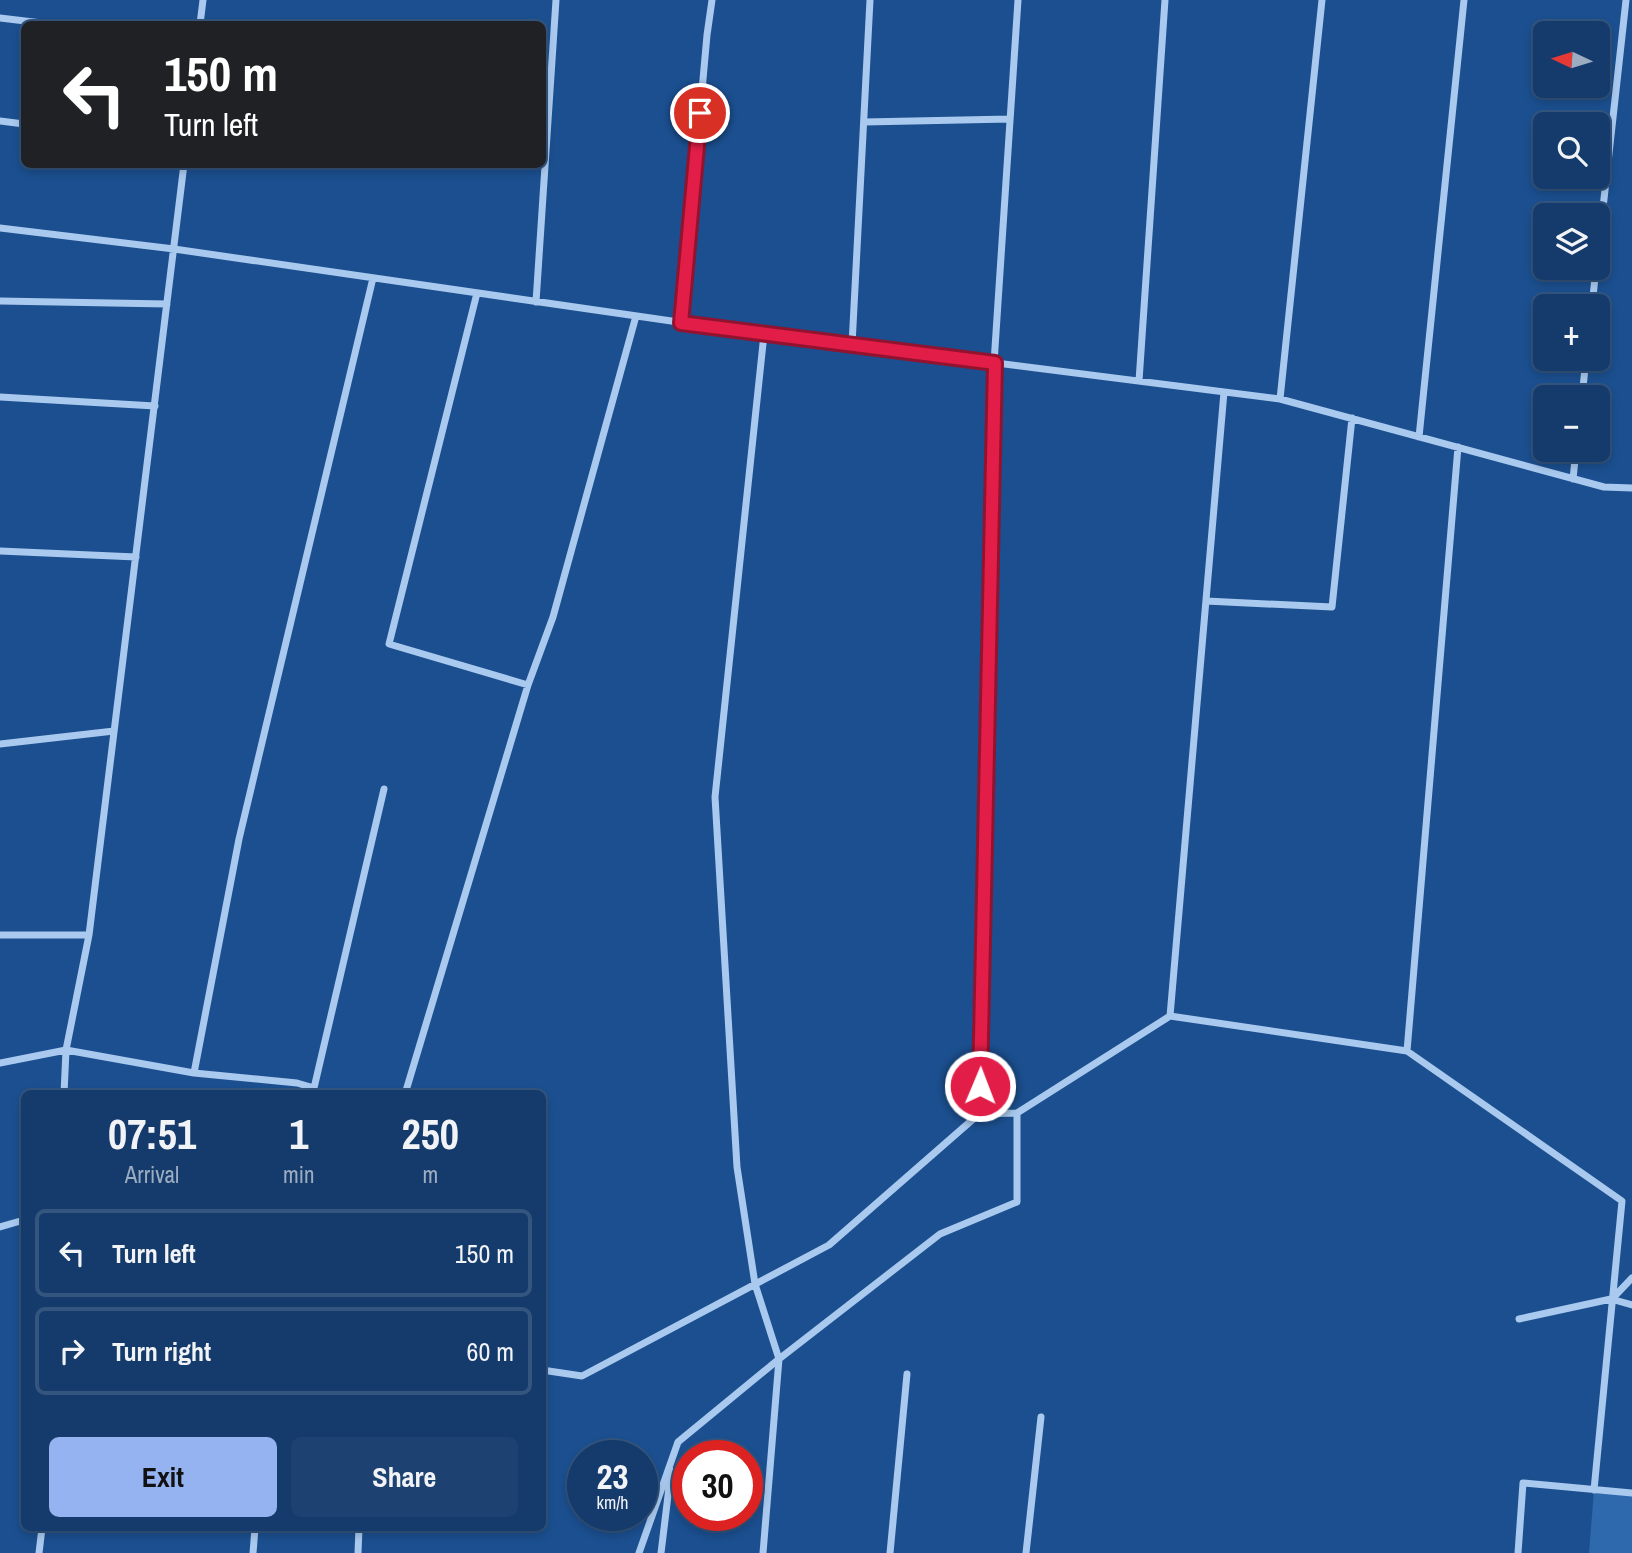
<!DOCTYPE html>
<meta charset="utf-8">
<style>
body{margin:0;font-family:"Archivo Narrow",sans-serif;background:#1d4271;color:#f1f3f6;height:100vh;display:flex;flex-direction:column;font-size:26px;white-space:nowrap}
*{box-sizing:border-box;margin:0}
p{font-size:23px;color:#9dadc1}
.icon{flex:none;width:38px;height:38px;fill:none;stroke:currentColor;stroke-width:2;stroke-linecap:round;stroke-linejoin:round}
.map{position:relative;flex:1;overflow:hidden}
.sheet{position:absolute;left:21px;top:1090px;width:525px;height:441px;display:flex;flex-direction:column;background:#143b6b;border-radius:10px;box-shadow:0 4px 10px #0003,0 0 0 2px #33557e}
.sheet>*{flex:none}
.banner{position:absolute;left:21px;top:21px;width:525px;height:147px;border-radius:10px;box-shadow:0 4px 10px #0003,0 0 0 2px #33557e;background:#202124;color:#fff;overflow:hidden}
.needle{width:46px;rotate:274deg}
.controls{position:absolute;left:1533px;top:21px;display:grid;gap:14px}
.controls a{display:grid;place-items:center;width:77px;height:77px;border-radius:10px;background:#143b6b;box-shadow:0 4px 10px #0003,0 0 0 2px #33557e;font-size:35px}
.speed{position:absolute;left:567px;top:1440px;display:flex;gap:14px;font-size:35px;font-weight:700;text-align:center}
.speed>*{display:grid;place-content:center;width:91px;height:91px;border-radius:50%;background:#143b6b;box-shadow:0 4px 10px #0003,0 0 0 2px #33557e;line-height:1}
.speed small{font-size:18px;font-weight:400}
.speed .limit{border:10px solid #d22;background:#fff;color:#111}
.pin{position:absolute;display:grid;place-items:center;width:60px;height:60px;color:#fff;margin:-30px;border:4px solid #fff;border-radius:50%;box-shadow:0 2px 7px #0007}
.me{position:absolute;width:77px;margin:-38px;rotate:1deg;stroke-linejoin:round;filter:drop-shadow(0 0 5px #0008)}
.turn{display:flex;align-items:center;gap:24px;height:147px;padding:0 28px;font-size:32px}
.turn .icon{width:91px;height:91px;stroke-width:2.5}
.turn b{display:block;font-size:49px;line-height:60px}
.eta{display:flex;justify-content:space-evenly;align-items:center;height:119px;text-align:center}
.eta b{font-size:42px;font-weight:700;line-height:49px}
.primary-button{display:flex;gap:14px;margin-top:auto;padding:14px 28px}
.primary-button a{flex:1;height:80px;border-radius:10px;background:#95b2f1;color:#111;font-size:28px;font-weight:700;line-height:80px;text-align:center}
.primary-button a+a{background:#1d4271;color:#f1f3f6}
ul{padding:0;list-style:none}
li{display:flex;align-items:center;gap:21px;height:88px;margin:0 14px 10px;padding:0 14px;border:4px solid #33557e;border-radius:10px}
li div{flex:1}
li b{display:block;font-size:26px}
li em{font-style:normal}
.map>svg:first-child{display:block}
.green{fill:#2e69ad}
.lines{fill:none;stroke-linecap:round;stroke-linejoin:round}
.minor{stroke:#a9c9ee;stroke-width:7}
.route-casing{stroke:#92132f;stroke-width:18}
.route{stroke:#e11d48;stroke-width:12}
</style>
<div class="map">
<svg width="1632" height="1553" viewBox="0 0 1632 1553">
<rect width="100%" height="100%" fill="#1b4f8f"/>
<path class="green" d="M1594 1490 1632 1493V1553H1589Z"/>
<g class="lines">
<path class="minor" d="M0 18 50 24
M200 24 203 0
M0 121 24 124
M864 122 1010 119
M0 228 174 249 706 326 1280 399 1604 487 1632 488
M1598 253 1626 0
M477 293 389 644 528 685
M0 301 167 304
M536 302 556 0
M1592 306 1596 268
M681 323 707 35 712 0
M852 345 870 0
M1139 381 1165 0
M0 397 155 406
M1582 397 1586 359
M1280 399 1322 0
M1419 437 1464 0
M1573 479 1576 450
M0 551 136 557
M1206 601 1332 607 1352 418
M0 744 114 731
M0 935H89L184 164
M89 935 66 1050 194 1073 239 839 373 278
M1170 1016 1224 392
M1407 1051 1622 1201 1594 1490
M0 1063 66 1050 64 1094
M194 1073 297 1083 314 1088 384 789
M405 1094 528 685 553 617 636 316
M1017 1113 1170 1016 1407 1051 1458 447
M979 1114 994 363 1018 0
M0 1227 24 1220
M1612 1299 1632 1278
M1519 1319 1611 1299 1632 1305
M542 1370 582 1376 829 1245 979 1114 1017 1113V1202L940 1234 779 1359 678 1442 639 1553
M39 1553 42 1528
M253 1553 255 1528
M358 1553 359 1528
M661 1553 671 1471
M763 1553 779 1359 755 1284 737 1167 715 797 764 334
M890 1553 907 1374
M1026 1553 1041 1417
M1518 1553 1523 1483 1632 1493"/>
</g>
<g class="lines">
<g class="route-casing">
<path id="route" d="M700 113 681 323 995 363 980 1086"/>
</g>
<use href="#route" class="route"/>
</g>
</svg>
<div class="controls">
<a><svg class="needle" viewBox="-14 -14 28 28"><path d="M0-13l5 13h-10z" fill="#e53935"/><path d="M0 13l5-13h-10z" fill="#9dadc1"/></svg></a>
<a><svg class="icon" aria-label="search" viewBox="0 0 24 24"><circle cx="10" cy="10" r="6"/><path d="M15 15l6 6"/></svg></a>
<a><svg class="icon" aria-label="layers" viewBox="0 0 24 24"><path d="M12 4l9 5-9 5-9-5zM3 14l9 5 9-5"/></svg></a>
<a>+</a>
<a>−</a>
</div>
<div class="speed"><div>23<small>km/h</small></div><div class="limit">30</div></div>
<div class="pin" style="left:700px;top:113px;background:#d93025"><svg class="icon" aria-label="arrive" viewBox="0 0 24 24"><path d="M6 21V4h12l-3 4 3 4H6"/></svg></div>
<svg class="me" style="left:980px;top:1086px" viewBox="-20 -20 40 40"><circle r="17" fill="#e11d48" stroke="#fff" stroke-width="3"/><path d="M0-11L8 9 0 5-8 9z" fill="#fff"/></svg>
<div class="banner">
<div class="turn"><svg class="icon" aria-label="left" viewBox="0 0 24 24"><path d="M17 20v-9H6M10 6l-5 5 5 5"/></svg><div><b>150 m</b>Turn left</div></div>
</div>
<section class="sheet">
<div class="eta">
<div><b>07:51</b><p>Arrival</p></div>
<div><b>1</b><p>min</p></div>
<div><b>250</b><p>m</p></div>
</div>
<ul>
<li><svg class="icon" aria-label="left" viewBox="0 0 24 24"><path d="M17 20v-9H6M10 6l-5 5 5 5"/></svg><div><b>Turn left</b></div><em>150 m</em></li>
<li><svg class="icon" aria-label="right" viewBox="0 0 24 24"><path d="M7 20v-9h11M14 6l5 5-5 5"/></svg><div><b>Turn right</b></div><em>60 m</em></li>
</ul>
<div class="primary-button"><a>Exit</a><a>Share</a></div>
</section>
</div>
